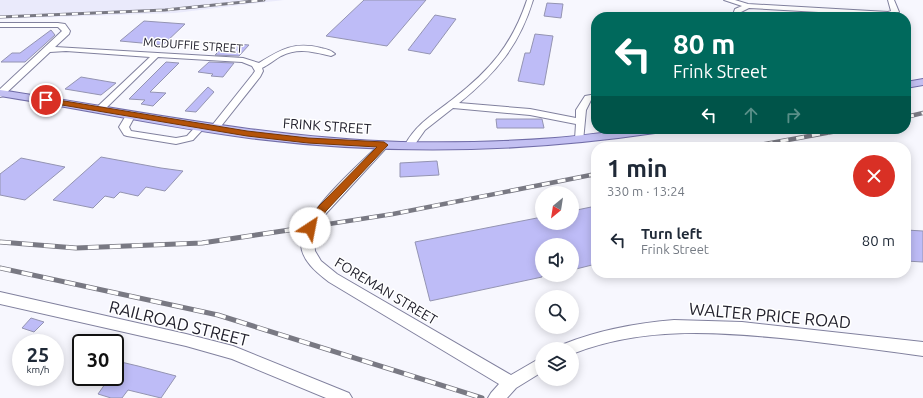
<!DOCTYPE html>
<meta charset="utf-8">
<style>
body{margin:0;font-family:Ubuntu,sans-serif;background:#f6f6f7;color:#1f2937;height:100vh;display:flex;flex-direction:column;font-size:15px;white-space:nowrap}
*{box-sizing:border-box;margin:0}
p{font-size:13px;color:#747a83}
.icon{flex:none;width:22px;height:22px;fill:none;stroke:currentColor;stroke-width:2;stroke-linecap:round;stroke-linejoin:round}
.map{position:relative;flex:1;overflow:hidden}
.details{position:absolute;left:591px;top:142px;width:320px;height:136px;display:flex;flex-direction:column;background:#fff;border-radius:16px;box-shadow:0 2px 10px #0003}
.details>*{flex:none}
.banner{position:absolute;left:591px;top:12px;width:320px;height:122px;border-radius:16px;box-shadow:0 2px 10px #0003;background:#00695c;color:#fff;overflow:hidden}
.needle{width:26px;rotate:210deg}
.controls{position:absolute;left:535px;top:186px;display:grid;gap:8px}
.controls a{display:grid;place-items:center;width:44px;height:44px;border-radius:50%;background:#fff;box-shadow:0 2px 10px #0003;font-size:20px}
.speed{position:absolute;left:12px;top:334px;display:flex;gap:8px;font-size:20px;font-weight:700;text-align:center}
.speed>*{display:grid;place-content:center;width:52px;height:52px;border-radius:50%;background:#fff;box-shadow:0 2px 10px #0003;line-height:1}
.speed small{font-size:10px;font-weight:400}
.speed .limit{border:2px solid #111;border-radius:6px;background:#fff;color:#111}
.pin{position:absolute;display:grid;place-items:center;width:34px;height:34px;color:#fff;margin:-17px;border:2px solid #fff;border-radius:50%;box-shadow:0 1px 4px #0007}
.me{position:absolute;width:44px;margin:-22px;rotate:34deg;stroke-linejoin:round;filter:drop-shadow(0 0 3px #0008)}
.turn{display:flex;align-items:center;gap:14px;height:84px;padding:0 16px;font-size:18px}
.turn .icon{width:52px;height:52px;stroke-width:2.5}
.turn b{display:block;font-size:28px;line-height:34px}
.lanes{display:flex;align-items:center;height:38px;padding:0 16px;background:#0003;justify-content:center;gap:20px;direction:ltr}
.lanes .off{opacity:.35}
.round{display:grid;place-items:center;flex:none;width:42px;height:42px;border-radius:21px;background:#f6f6f7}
.summary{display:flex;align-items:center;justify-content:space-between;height:68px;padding:0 16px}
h1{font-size:24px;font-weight:600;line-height:30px}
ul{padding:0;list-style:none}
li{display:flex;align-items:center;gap:12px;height:60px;padding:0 16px}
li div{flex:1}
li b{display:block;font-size:15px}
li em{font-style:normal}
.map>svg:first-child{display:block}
.built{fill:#eaeafb}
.building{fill:#bebcf7;stroke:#9494b2}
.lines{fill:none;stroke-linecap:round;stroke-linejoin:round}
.minor-casing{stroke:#81819e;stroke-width:2}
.major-casing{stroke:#716da8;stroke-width:2}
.minor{fill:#fff;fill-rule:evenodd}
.major{fill:#c3c0f2;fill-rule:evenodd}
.rail-far2-casing{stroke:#797983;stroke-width:3}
.rail-far1-casing{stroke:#797983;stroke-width:4.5}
.rail-casing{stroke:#797983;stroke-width:5}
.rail-far2{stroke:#fff;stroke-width:2;stroke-dasharray:6;stroke-linecap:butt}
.rail-far1{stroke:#fff;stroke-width:3;stroke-dasharray:8;stroke-linecap:butt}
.rail{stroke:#fff;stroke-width:3.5;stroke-dasharray:11;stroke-linecap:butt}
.route{fill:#b45309;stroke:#753606}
.labels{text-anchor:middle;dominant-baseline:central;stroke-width:3;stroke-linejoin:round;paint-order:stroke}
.far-street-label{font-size:12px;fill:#23222e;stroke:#fff}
.street-label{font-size:14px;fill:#23222e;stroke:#fff}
.near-street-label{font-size:17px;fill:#23222e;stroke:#fff}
</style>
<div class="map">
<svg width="923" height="398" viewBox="0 0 923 398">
<rect width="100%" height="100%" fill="#f7f7fe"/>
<path class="built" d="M0 0H284L175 13 0 19Z"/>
<path class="building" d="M364 0H426L387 46 326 36Z
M547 3 563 4 561 18 544 16Z
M435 15 456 19 430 54 408 50Z
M144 21 185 24 163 45 120 41Z
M51 30 55 35 25 62H1L12 53H20Z
M535 34 553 36 544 85 518 81 525 53H530Z
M227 43 249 45 239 56 215 55Z
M166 62 179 63 150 92 166 93 153 106 141 104 145 100 129 99Z
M209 62 234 63 223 77 211 76 213 74 198 72Z
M81 77 116 83 101 95 65 89Z
M208 87 214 92 196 112 185 111Z
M496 119H542L544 128H497Z
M101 157 161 168 183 171 165 191 146 187 138 196 120 192 114 198 105 196 93 208 53 200Z
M21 158 65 167 25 200 0 195V174Z
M437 161 439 175 400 177V163Z
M596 206V264L572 270V245H542V277L430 301 415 242 542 217V223H572V211Z
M906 230 923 231V262L906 261Z
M31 318 44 322 34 332 22 328Z
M121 362 138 366 176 376 161 398 128 390 122 398H111L98 394 110 377H115V371Z"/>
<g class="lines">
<g class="minor-casing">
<path id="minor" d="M527 0H533C519 46 496 73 459 103L530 109 576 118V110L585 96 596 94V100H591L586 110 583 141 580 142 575 139 576 124 530 115 453 108 425 130 413 147H407L405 145C416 124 435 113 453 99 490 70 512 45 527 0Z
M724 0H735L748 4 888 12 891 11 888 0H894L899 12 888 16 749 8 741 12 740 17H732L735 9 742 6Z
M0 23H58L65 24 70 31 69 34 55 47 243 58 259 63C280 50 294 41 321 48 326 49 331 50 335 54L331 56C314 52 298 47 281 56 274 60 268 65 262 68L263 71 260 77 218 130 215 131 210 128 253 74 255 71 252 66 242 62 158 57 103 111H97V107L150 57 66 51 50 52 3 96 0 97V89L62 31 58 27H0Z
M131 111 136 114 129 127 131 131 176 138 187 136 198 124H204L206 126 193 140 176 144 127 136 124 135 119 127 128 112Z
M384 142 387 143 389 145 387 147 321 219 317 226 314 235 315 251 321 261 337 274 511 375 542 357V372L516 388 507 398H488L491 393 499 384 329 282C316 272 301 260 301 243 302 213 360 164 381 143Z
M0 292 186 334 233 346 349 393 352 398H326L232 359 186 346 0 304Z
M674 320 742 322 923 342V356C882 350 841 345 800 340 723 332 646 325 572 354V349H562L564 344C599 330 637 323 674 320Z"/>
</g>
<g class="major-casing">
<path id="major" d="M923 79V85L906 88V82Z
M0 90C134 110 265 138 401 142 452 143 504 142 555 138 590 135 625 129 661 129L655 133C520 153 384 155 249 138 165 127 83 109 0 96Z"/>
</g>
<use href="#minor" class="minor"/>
<use href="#major" class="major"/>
<g class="rail-far2-casing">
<path id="rail-far2" d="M0 17 165 10 264 0"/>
</g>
<g class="rail-far1-casing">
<path id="rail-far1" d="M906 117 923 113
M749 147 848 129
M290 230 393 214 596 174"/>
</g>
<g class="rail-casing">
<path id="rail" d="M0 242 76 248 202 243 296 229
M0 268 218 315 482 398"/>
</g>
<use href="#rail-far2" class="rail-far2"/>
<use href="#rail-far1" class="rail-far1"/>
<use href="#rail" class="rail"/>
</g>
<path class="route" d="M46 98 247 131 308 138 384 142 388 145 326 211 313 230 310 232 305 228 319 206 377 147 308 143 247 136 44 102 43 100Z"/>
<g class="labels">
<g class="far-street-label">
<text transform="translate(193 45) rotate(4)">MCDUFFIE STREET</text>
</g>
<g class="street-label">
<text transform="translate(327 126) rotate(4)">FRINK STREET</text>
<text transform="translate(386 291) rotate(31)">FOREMAN STREET</text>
</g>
<g class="near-street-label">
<text transform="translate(770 315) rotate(5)">WALTER PRICE ROAD</text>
<text transform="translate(179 323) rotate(14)">RAILROAD STREET</text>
</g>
</g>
</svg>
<div class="controls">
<a><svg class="needle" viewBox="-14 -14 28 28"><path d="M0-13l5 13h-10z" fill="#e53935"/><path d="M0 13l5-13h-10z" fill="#747a83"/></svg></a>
<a><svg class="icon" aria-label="sound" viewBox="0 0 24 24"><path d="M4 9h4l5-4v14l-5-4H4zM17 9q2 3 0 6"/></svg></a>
<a><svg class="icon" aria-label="search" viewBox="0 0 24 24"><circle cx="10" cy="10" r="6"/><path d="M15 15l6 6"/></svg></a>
<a><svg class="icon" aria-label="layers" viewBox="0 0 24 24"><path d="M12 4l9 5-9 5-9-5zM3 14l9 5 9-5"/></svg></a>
</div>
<div class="speed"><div>25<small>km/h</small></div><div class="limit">30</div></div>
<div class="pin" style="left:46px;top:100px;background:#d93025"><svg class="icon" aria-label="arrive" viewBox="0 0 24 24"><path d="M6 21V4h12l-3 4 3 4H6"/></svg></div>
<svg class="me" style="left:310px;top:228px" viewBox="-20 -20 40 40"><circle r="19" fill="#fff"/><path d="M0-13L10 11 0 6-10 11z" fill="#b45309"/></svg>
<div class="banner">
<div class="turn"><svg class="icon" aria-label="left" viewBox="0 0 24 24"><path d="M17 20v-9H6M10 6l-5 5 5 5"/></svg><div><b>80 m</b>Frink Street</div></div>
<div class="lanes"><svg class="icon" aria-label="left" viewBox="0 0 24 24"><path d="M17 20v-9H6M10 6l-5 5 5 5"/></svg><svg class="icon off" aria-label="ahead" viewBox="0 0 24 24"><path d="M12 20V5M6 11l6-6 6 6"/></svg><svg class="icon off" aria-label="right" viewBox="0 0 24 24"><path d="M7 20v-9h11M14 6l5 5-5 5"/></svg></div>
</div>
<section class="details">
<div class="summary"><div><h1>1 min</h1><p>330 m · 13:24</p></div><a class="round" style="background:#d93025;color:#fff"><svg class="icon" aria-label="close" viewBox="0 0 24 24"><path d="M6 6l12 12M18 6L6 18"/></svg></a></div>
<ul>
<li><svg class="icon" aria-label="left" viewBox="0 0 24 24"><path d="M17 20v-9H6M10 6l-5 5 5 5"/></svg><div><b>Turn left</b><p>Frink Street</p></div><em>80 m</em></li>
</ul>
</section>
</div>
